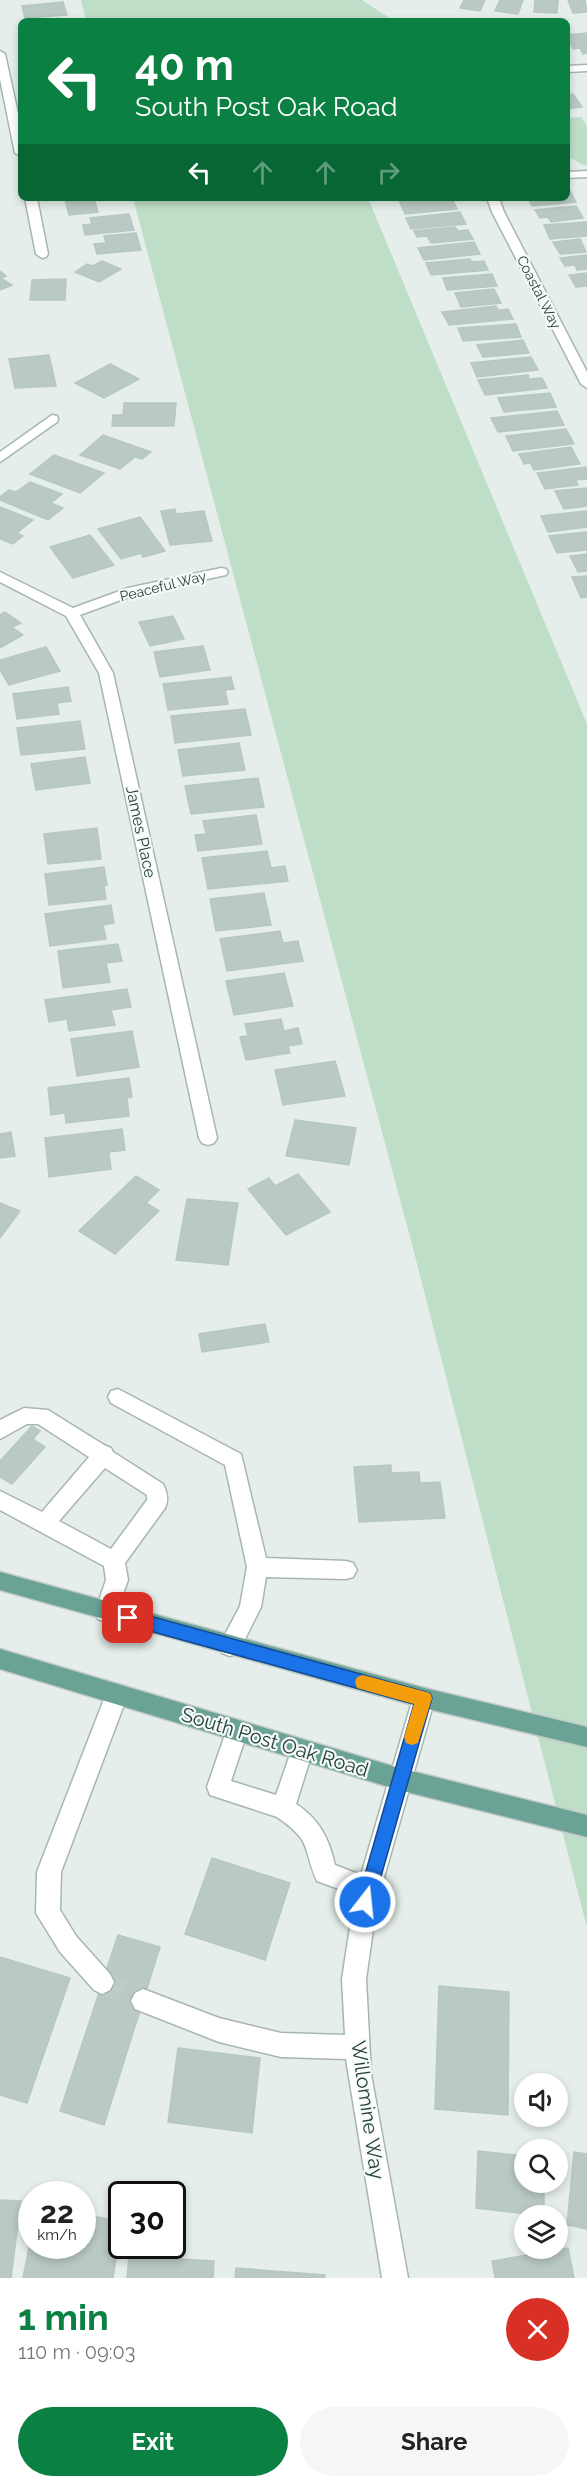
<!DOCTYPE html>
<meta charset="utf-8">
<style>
body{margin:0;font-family:Raleway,sans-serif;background:#f6f6f6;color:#222;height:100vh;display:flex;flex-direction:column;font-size:22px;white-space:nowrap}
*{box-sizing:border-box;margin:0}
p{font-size:20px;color:#767676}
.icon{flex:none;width:33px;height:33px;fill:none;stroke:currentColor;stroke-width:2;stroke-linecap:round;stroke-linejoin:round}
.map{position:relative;height:2278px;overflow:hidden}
.drawer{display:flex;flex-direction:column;background:#fff;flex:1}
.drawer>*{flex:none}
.banner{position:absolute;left:18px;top:18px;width:552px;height:183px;border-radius:9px;box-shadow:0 3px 9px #0003;background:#0b8043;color:#fff;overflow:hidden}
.tools{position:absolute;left:514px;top:2073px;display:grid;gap:12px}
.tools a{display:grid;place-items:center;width:54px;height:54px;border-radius:50%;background:#fff;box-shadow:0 3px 9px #0003;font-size:30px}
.speed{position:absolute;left:18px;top:2181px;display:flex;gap:12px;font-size:30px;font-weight:700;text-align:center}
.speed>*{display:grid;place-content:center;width:78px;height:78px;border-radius:50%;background:#fff;box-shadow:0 3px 9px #0003;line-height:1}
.speed small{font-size:15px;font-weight:400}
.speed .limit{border:3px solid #111;border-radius:9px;background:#fff;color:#111}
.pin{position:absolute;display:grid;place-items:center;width:51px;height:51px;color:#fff;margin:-26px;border-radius:12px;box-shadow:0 3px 9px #0006}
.me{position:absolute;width:66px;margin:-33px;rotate:16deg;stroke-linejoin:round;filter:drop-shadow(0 0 4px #0008)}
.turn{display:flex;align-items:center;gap:21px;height:126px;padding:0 18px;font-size:27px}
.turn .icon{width:78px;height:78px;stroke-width:2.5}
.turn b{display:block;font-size:42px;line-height:51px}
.lanes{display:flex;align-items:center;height:57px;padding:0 18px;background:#0003;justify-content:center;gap:30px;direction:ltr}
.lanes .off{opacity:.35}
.round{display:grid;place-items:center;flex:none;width:63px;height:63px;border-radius:32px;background:#f6f6f6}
.headline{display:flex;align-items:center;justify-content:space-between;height:102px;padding:0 18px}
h1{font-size:36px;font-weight:700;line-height:45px;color:#0b8043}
.cta{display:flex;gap:12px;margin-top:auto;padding:12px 18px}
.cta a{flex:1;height:69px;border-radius:36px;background:#0b8043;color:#fff;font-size:24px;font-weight:700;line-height:69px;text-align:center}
.cta a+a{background:#f6f6f6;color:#222}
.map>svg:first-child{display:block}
.green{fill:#bfdec8}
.building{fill:#bac9c3;stroke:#b7c8c2;stroke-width:1.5}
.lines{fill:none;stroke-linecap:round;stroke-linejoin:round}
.minor-tunnel{stroke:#becbc7;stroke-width:23;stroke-dasharray:23 11;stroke-linecap:butt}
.minor-casing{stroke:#a7b6b2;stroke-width:3}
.major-casing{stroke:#c2cac8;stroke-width:3}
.minor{fill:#fff;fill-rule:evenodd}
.major{fill:#6aa396;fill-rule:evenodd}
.route{fill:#1a73e8;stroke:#114b97;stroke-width:1.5}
.slow{fill:#f59e0b}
.labels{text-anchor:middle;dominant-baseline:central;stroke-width:4.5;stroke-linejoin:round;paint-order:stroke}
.far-street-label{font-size:14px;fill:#24403a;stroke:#f6faf8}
.street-label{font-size:16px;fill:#24403a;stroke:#f6faf8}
.near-street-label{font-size:20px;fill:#24403a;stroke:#f6faf8}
</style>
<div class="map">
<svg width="587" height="2278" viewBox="0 0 587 2278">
<rect width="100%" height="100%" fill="#e5eeea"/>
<path class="green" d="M81 0H362L394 21H86Z
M581 117 587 126V165H583L567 156V118Z
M133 198H368L587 724V1928L414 1252Z"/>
<path class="building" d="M464 0H485L480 11 460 8Z
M500 0H523L518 14 495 11Z
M535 0H558L557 13 534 12Z
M568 0H585L587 12 573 13Z
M63 2 67 15 25 18 22 6Z
M587 33V53L583 54 580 48 573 49 567 35Z
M573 94 582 107 567 109V95Z
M567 191H570L576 202 532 206 528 198H567Z
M94 198 98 212 69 215 65 199Z
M423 198H452L457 209 405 214 399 200Z
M576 206 583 218 551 222 548 217 540 218 535 210Z
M460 212 466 224 411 229 406 218Z
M129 214 134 230 85 235 83 225 92 224 90 218Z
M587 222V236L550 239 544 225Z
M455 227 458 231 468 230 473 239 431 243 427 236 417 237 414 231Z
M136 233 141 250 97 254 94 244 106 243 104 236Z
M580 239 586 252 560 254 553 242Z
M474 242 480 254 424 260 418 248Z
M587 255V269L577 270 575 265 565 266 560 258Z
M470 259 472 262 484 261 488 270 431 275 426 263Z
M102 261 121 269 99 282 75 272 87 264 93 266Z
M0 271 6 276 1 278 12 285 0 290Z
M587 273V286L576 287 569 275Z
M492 274 497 286 447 290 443 278Z
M66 279 65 300H30L32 280Z
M494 289 501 303 461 307 455 293Z
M496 306 498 310 508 309 513 319 449 325 442 312Z
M516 324 521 337 463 341 458 328Z
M523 340 529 353 483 357 477 345Z
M49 355 56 386 15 388 9 359Z
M531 357 538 370 477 377 471 363Z
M110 364 139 379 104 398 75 383Z
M528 375 529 379 542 378 547 388 485 395 478 380Z
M550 393 556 407 504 412 498 398Z
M124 403H176L174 426H112L113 415H123Z
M557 411 564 425 498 432 491 418Z
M566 429 574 444 513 451 506 436Z
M103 435 151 452 142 459 135 457 120 469 80 455Z
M571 447 580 464 534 470 530 463 524 464 519 454Z
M54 455 104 473 80 493 30 474Z
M586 467 587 479 575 480 578 485 545 489 537 473Z
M30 482 62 494 51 503 63 508 48 520 0 500V497L9 490 16 492Z
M587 488V506L564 509 555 491Z
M0 507 33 520 17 533 23 536 13 544 0 539Z
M175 509 176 514 204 511 212 541 170 545 161 511Z
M587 511V527L548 532 541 516Z
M140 517 165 551 143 557 141 553 121 559 98 529Z
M587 532V550L557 553 549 536Z
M90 535 114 565 73 578 50 547Z
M587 554V571L578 572 570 556Z
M587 576V597L581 598 572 577Z
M5 612 21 623 12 627 23 635 0 648V615Z
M173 616 184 639 150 646 139 622Z
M203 646 210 670 160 677 154 652Z
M46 647 60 671 9 685 0 670V660Z
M231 677 234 689 225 690 228 704 168 710 163 684Z
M68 687 71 701 57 703 59 714 17 719 13 694Z
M245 709 251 735 175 743 171 716Z
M80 721 85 749 21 755 17 728Z
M239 743 245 770 183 776 178 750Z
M85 757 90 783 36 790 31 764Z
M258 778 264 807 191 814 185 786Z
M256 815 262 844 198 851 195 835 206 834 203 821Z
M97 828 101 859 48 864 44 834Z
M267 851 271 868 285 866 288 881 208 889 202 858Z
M104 867 107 885 104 886 106 899 49 905 45 874Z
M264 893 271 925 216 931 210 899Z
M111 905 114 923 103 925 106 939 50 946 45 914Z
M280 931 283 943 298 941 303 961 227 971 220 939Z
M118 944 122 961 106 963 110 982 63 988 58 951Z
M284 973 293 1006 234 1015 226 981Z
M127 989 131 1007 111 1010 115 1025 69 1031 67 1019 49 1022 45 1000Z
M281 1019 284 1031 298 1028 302 1044 288 1046 290 1053 246 1060 240 1037 248 1036 245 1024Z
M132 1031 139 1067 77 1076 71 1039Z
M335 1061 345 1096 283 1105 275 1070Z
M129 1078 132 1097 127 1098 129 1116 66 1123 65 1113 51 1115 48 1088Z
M295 1120 356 1128 349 1165 286 1156Z
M122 1129 125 1150 109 1152 111 1169 49 1177 45 1138Z
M11 1132 15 1156 0 1158V1134Z
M298 1174 330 1212 286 1235 248 1189 269 1178 275 1186Z
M136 1176 159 1190 146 1203 159 1211 115 1254 79 1231Z
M187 1199 238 1203 228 1265 176 1260Z
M0 1203 20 1211 0 1238Z
M265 1324 269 1342 202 1352 199 1334Z
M32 1426 40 1431 33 1439 45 1447 12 1484 0 1477V1461Z
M391 1465V1473L419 1472 420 1483 440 1482 445 1518 359 1522 354 1467Z
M212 1858 290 1883 265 1960 185 1934Z
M118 1935 160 1947 104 2125 60 2111Z
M0 1957 70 1978 27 2103 0 2095Z
M439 1986 509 1992 508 2115 435 2109Z
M178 2048 260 2058 252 2133 168 2122Z
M478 2151 525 2156V2182H544V2216L476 2208Z
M574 2152 587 2154V2229L567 2225Z
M0 2200 21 2201 11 2278H0Z
M85 2215 122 2221 113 2278H23L32 2232V2246H82Z
M568 2248 574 2278H495L492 2261Z
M129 2256 214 2261 213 2278H127Z
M236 2268 325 2275 324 2278H235Z"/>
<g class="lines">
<path class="minor-tunnel" d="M102 1982 143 2001"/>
<g class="minor-casing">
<path id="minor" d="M0 51 5 54 21 127V156L15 153 0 79Z
M587 65V71L567 72V66Z
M587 171V177L567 178V172Z
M25 198H37L48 254 46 257 42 258 36 254Z
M487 198H499L504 212 587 372V388L581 384 492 212Z
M52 415 57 416 58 419 57 422 0 462V452Z
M221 568 226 569 228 572 226 575 137 594 80 615 113 673 217 1138 214 1143 208 1145 202 1143 199 1138 99 673 66 616 0 582V572L73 608 128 588Z
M118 1389 241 1454 266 1558 346 1561 353 1563 357 1570 353 1577 346 1579 266 1577 261 1607 238 1653 230 1656 222 1653 219 1646 240 1606 247 1567 225 1465 111 1403 108 1397 111 1391Z
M24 1408 48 1410 104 1445 111 1448 113 1452 163 1484C167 1492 169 1500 165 1508L125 1563 128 1580 114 1619 106 1622 98 1619 95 1612 106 1580 104 1566 0 1510V1491L42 1512 89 1457 38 1424H27L0 1439V1420ZM105 1468 147 1495V1500L111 1549 59 1521Z
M117 1684 125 1687 128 1694 61 1872 60 1910 76 1936 110 1974 114 1982 110 1990 102 1994 94 1990 60 1952 36 1913 37 1872 106 1694 109 1687Z
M424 1688 432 1691 435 1698 377 1902 366 1979 371 2074 408 2278H382L346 2059 281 2057 219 2042 135 2009 131 2001 135 1993 143 1989 219 2018 281 2033 345 2035 342 1979 355 1895 317 1881C302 1846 313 1842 277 1817L210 1795 207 1787 229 1723 237 1720 245 1723 248 1730 231 1781 276 1795 294 1743 302 1739 310 1743 313 1750 296 1804C319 1819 329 1838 335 1865L361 1875 413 1698 416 1691Z"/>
</g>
<g class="major-casing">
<path id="major" d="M0 1572 424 1688 587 1727V1747L424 1708 0 1590Z
M0 1649 399 1768 587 1815V1837L399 1790 0 1669Z"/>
</g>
<use href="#minor" class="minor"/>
<use href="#major" class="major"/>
</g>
<path class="route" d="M128 1610 430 1693 432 1698 372 1908 365 1911 359 1908 357 1902 414 1704 128 1625 122 1623 120 1618 122 1613Z"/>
<path class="slow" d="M363 1675 430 1693 432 1698 418 1743 412 1745 406 1743 404 1737 414 1704 357 1688 355 1682 357 1677Z"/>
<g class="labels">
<g class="far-street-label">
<text transform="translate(539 292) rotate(63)">Coastal Way</text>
<text transform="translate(163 586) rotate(-14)">Peaceful Way</text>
</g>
<g class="street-label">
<text transform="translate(141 832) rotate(78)">James Place</text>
</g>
<g class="near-street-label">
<text transform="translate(275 1742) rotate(17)">South Post Oak Road</text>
<text transform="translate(368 2110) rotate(82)">Willomine Way</text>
</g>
</g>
</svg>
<div class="tools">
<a><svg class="icon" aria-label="sound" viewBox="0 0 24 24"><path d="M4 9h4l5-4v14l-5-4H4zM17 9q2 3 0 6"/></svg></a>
<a><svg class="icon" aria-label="search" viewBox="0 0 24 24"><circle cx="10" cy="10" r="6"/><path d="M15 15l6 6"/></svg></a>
<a><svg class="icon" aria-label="layers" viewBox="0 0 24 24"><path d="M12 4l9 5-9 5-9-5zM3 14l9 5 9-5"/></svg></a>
</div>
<div class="speed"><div>22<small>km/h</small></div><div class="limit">30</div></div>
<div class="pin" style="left:128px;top:1618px;background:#d93025"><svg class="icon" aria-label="arrive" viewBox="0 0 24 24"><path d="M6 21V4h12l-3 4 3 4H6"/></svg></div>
<svg class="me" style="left:365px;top:1902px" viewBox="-20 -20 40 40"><circle r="17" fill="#1a73e8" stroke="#fff" stroke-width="3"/><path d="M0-11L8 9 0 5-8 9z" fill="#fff"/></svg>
<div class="banner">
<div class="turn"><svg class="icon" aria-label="left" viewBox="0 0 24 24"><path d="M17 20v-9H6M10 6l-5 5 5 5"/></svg><div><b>40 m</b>South Post Oak Road</div></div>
<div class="lanes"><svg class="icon" aria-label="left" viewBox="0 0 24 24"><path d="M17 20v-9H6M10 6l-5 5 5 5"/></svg><svg class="icon off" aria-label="ahead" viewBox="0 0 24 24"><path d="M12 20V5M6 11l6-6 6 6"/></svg><svg class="icon off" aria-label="ahead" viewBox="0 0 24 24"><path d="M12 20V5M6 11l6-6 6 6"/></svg><svg class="icon off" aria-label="right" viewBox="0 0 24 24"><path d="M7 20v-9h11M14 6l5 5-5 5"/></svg></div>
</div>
</div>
<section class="drawer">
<div class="headline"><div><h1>1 min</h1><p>110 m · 09:03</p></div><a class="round" style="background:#d93025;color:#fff"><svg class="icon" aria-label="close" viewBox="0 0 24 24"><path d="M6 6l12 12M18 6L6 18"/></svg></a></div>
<div class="cta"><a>Exit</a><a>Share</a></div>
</section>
